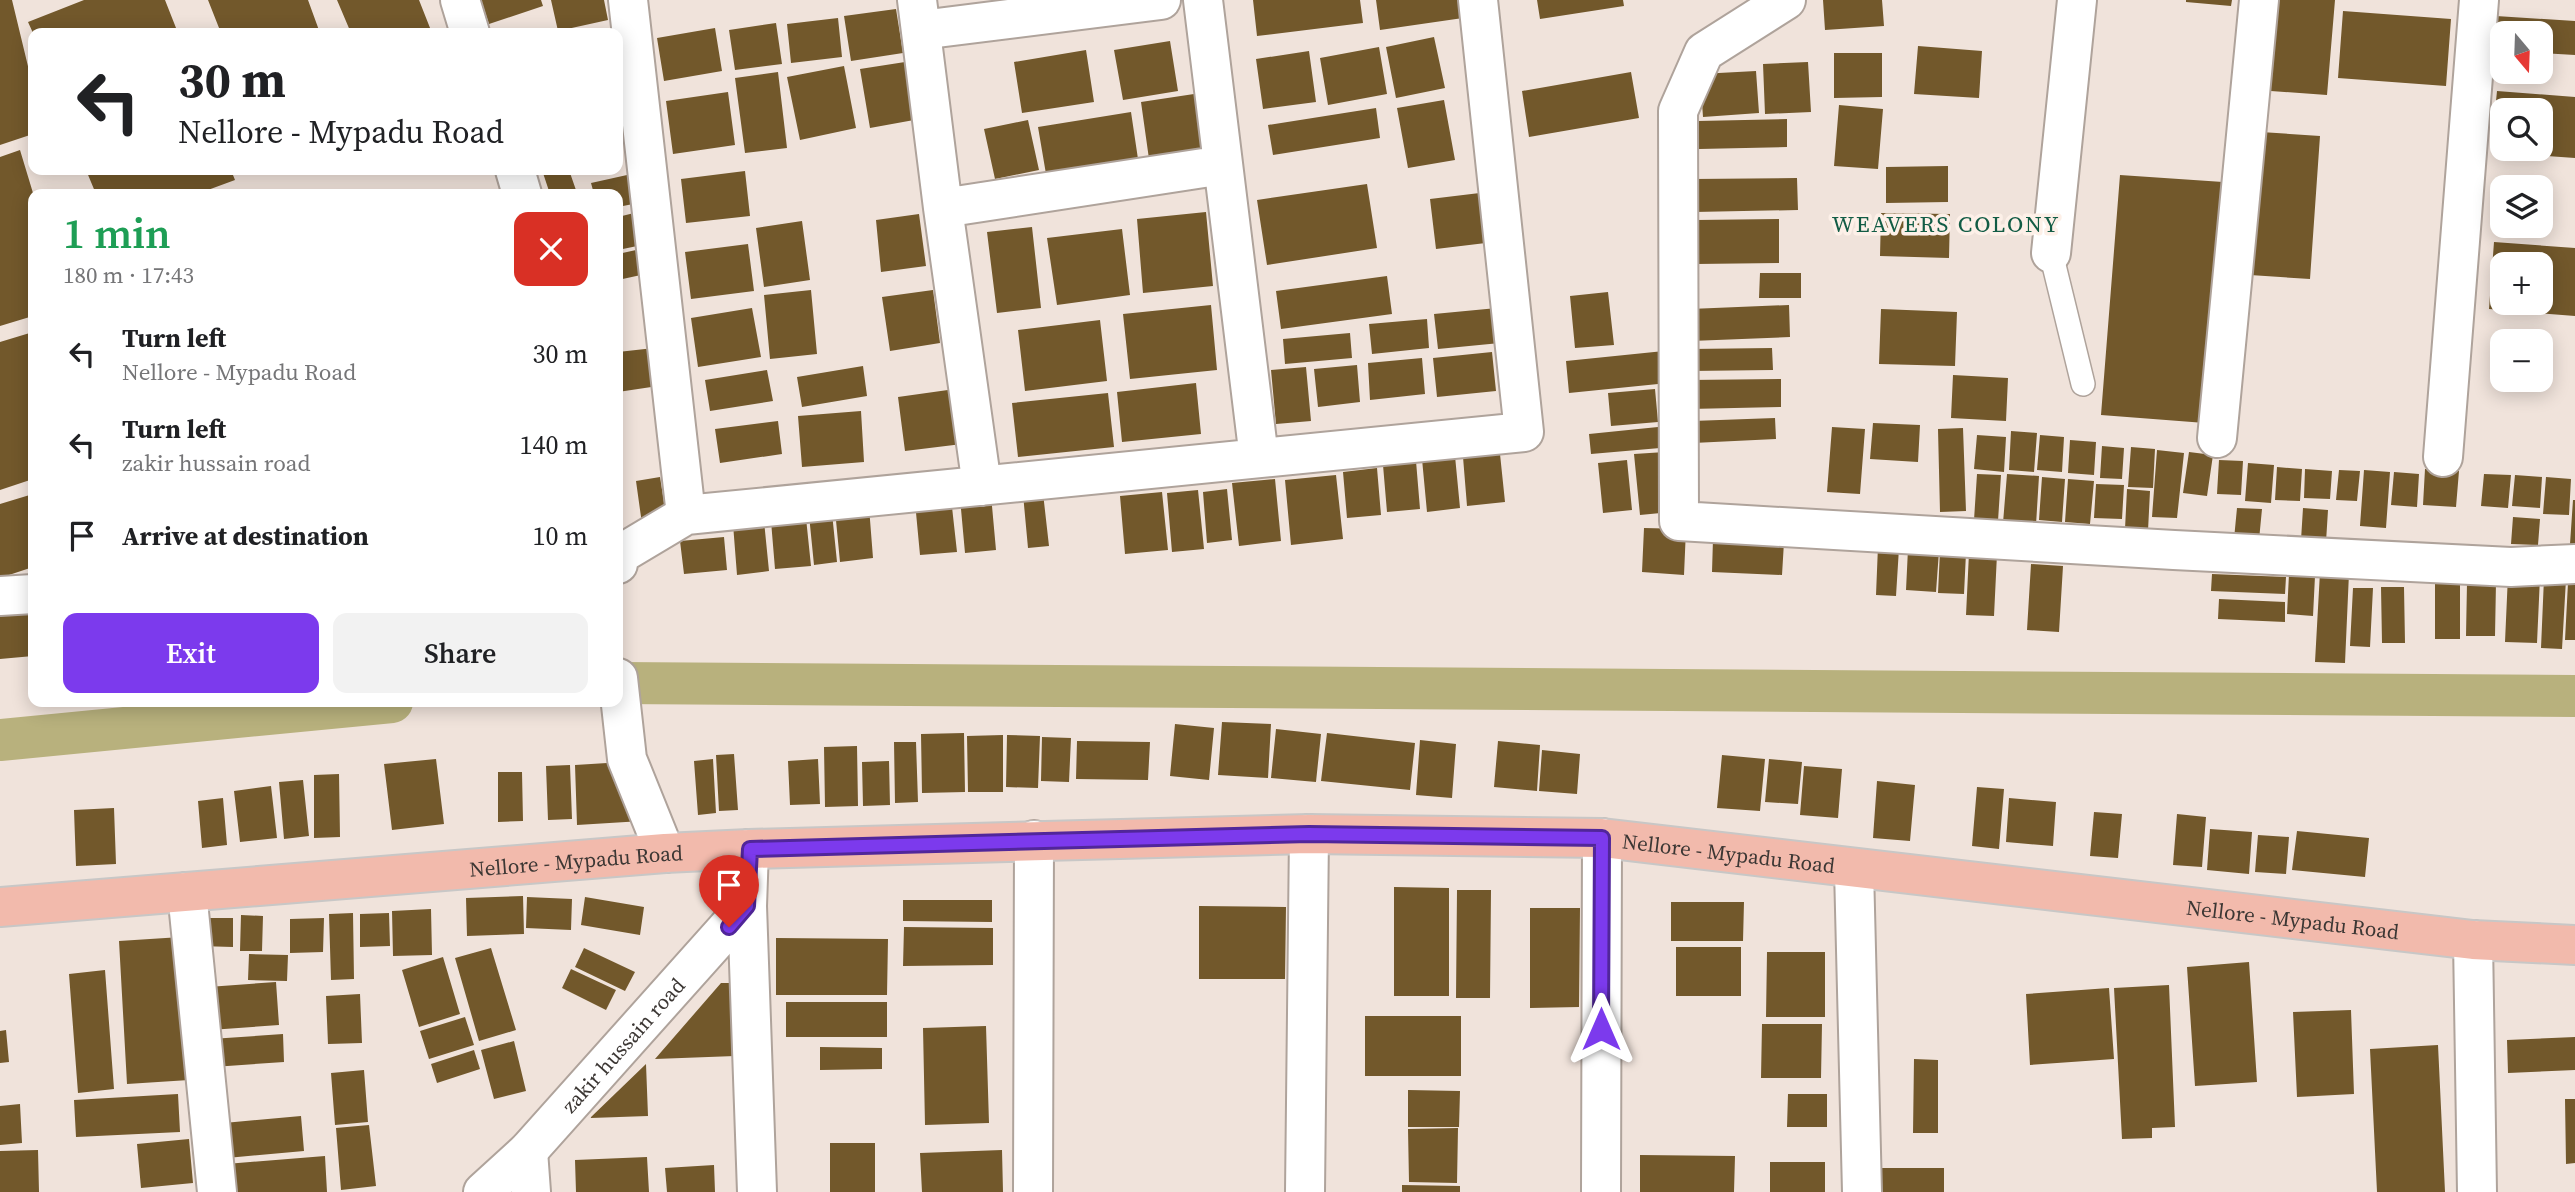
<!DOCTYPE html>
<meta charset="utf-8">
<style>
body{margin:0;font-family:"Source Serif 4",serif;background:#f2f2f2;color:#202124;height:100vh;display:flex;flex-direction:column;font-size:26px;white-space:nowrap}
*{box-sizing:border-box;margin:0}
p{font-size:23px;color:#757577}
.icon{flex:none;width:38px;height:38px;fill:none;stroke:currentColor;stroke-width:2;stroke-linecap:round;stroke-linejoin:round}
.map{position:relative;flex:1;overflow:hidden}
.side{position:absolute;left:28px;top:189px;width:595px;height:518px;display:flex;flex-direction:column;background:#fff;border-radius:14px;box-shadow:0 4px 18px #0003}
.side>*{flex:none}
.top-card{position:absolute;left:28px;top:28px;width:595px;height:147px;border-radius:14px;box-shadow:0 4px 18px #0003;background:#fff;color:#202124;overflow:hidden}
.needle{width:46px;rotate:161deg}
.fabs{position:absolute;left:2490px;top:21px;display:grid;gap:14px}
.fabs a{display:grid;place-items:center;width:63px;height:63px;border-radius:14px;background:#fff;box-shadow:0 4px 18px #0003;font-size:35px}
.pin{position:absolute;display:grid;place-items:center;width:60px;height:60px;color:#fff;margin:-72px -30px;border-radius:50% 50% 50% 0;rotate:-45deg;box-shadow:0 0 7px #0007}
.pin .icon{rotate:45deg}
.me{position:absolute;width:77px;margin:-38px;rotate:0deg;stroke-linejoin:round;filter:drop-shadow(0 0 5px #0008)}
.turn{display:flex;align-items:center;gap:24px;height:147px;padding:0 35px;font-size:32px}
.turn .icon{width:91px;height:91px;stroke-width:2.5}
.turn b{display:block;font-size:49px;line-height:60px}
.round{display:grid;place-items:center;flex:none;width:74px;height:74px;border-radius:14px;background:#f2f2f2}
.summary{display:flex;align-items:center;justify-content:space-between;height:119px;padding:0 35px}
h1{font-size:42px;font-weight:600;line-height:52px;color:#1e9e55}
.cta{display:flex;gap:14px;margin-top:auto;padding:14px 35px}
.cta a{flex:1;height:80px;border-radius:14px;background:#7c3aed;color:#fff;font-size:28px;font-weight:600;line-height:80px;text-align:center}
.cta a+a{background:#f2f2f2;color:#202124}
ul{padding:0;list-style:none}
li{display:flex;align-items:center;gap:21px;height:91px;padding:0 35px}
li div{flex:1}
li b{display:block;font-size:26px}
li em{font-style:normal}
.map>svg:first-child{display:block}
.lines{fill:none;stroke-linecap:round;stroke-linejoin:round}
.canal{stroke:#b8b17d;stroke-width:42}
.building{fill:#72582b;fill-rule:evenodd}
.lane-casing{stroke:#afa39b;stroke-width:26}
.street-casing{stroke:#afa39b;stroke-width:42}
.secondary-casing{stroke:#afa39b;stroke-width:42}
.primary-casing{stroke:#c8c7c6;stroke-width:42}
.lane{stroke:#fff;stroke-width:23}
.street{stroke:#fff;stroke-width:38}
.secondary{stroke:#fff;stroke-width:38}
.primary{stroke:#f2baac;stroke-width:38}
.route-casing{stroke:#51269a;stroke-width:18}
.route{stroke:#7c3aed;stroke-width:12}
.labels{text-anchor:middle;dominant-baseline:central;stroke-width:7;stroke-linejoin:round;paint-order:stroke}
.street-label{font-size:21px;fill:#3c3734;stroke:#fdf0e8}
.neighbourhood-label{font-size:23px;letter-spacing:2px;fill:#125c45;stroke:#fdf0e8}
</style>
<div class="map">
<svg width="2575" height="1192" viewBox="0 0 2575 1192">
<rect width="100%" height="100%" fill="#f0e3db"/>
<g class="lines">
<path class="canal" d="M618 683 2575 696
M0 740 392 702"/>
</g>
<path class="building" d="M0 0H12L33 87V134L0 145Z
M84 0H165L178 33H33L28 22Z
M208 0H308L320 33H221Z
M337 0H419L432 33H351Z
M481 0H541L543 6 489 24Z
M551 0H604L608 20 558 31Z
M1253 0H1360L1363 23 1257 36Z
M1376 0H1460L1463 18 1380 30Z
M1537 0H1623L1624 6 1540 19Z
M1823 0H1882L1884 26 1825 30Z
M2186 0H2232L2231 6 2186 2Z
M2264 0H2335L2327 95 2257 90Z
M896 9 903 53 851 61 844 16Z
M2343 11 2451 19 2446 86 2338 78Z
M2496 16 2575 21V55L2541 53V33H2502V50L2493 49Z
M838 18 842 57 791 63 787 24Z
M776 23 782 64 735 70 729 30Z
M715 28 722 71 664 81 657 38Z
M1434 37 1445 88 1396 98 1386 47Z
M1170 41 1178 91 1123 100 1114 50Z
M1918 46 1982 51 1979 98 1914 94Z
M1379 47 1387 94 1328 105 1320 58Z
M1086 50 1094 102 1022 113 1014 62Z
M1309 51 1316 102 1263 109 1256 59Z
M1834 53H1882V97L1834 98Z
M905 62 914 120 870 128 860 69Z
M1808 62 1811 112 1765 114 1763 64Z
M844 66 856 128 800 140 787 77Z
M1756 71 1759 113 1703 117 1700 74Z
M778 72 787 148 745 153 735 78Z
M1631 72 1639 118 1529 137 1522 91Z
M2497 91 2575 97V158L2491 152ZM2502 110H2541V149H2502Z
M728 92 735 145 673 154 666 101Z
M1194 94 1203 152 1149 159 1141 102Z
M1444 100 1455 160 1408 168 1397 108Z
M1839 105 1883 109 1878 169 1834 166Z
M1376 108 1380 138 1273 155 1268 125Z
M1131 112 1138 159 1046 174 1038 127Z
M1787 119V147L1699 149 1698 121Z
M1028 120 1039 170 995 179 984 129Z
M2261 132 2320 136 2310 279 2250 275Z
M20 150 33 193V316L0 326V157Z
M1948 166V202L1886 203V167Z
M86 170H231L235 180 197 194H96Z
M542 170H569L577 193 550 194Z
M745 171 750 216 686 223 681 179Z
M627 175 633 204 618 207V194H594L591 183Z
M2120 175 2223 182 2205 423 2101 415Z
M1797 178 1798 210 1694 212 1693 179Z
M1367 184 1377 248 1267 265 1257 200Z
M1488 192 1494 242 1436 249 1430 199Z
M1206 212 1213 286 1143 293 1137 219Z
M634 213 642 245 618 250V217Z
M1881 213 1950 214 1949 258 1880 256Z
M919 214 926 266 881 272 876 220Z
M1779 219V263L1696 264V220Z
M802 221 810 280 764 287 756 228Z
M1032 227 1041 308 997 313 987 232Z
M1122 229 1130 295 1057 305 1047 238Z
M2494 242 2575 248V316L2489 309ZM2502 264H2541V303H2502Z
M748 244 754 291 691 299 685 252Z
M645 248 650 273 618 280V254Z
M1760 273H1801V298H1759Z
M1387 276 1392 314 1281 329 1276 291Z
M811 290 817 354 770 359 764 295Z
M933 290 940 343 890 351 882 297Z
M1608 292 1614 345 1575 348 1570 296Z
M1211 305 1217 370 1130 379 1123 314Z
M1789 305 1790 337 1691 341 1690 309Z
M752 308 761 357 698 367 691 318Z
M1497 308 1500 343 1438 349 1434 314Z
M1881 309 1957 312 1955 366 1879 364Z
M1427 319 1429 348 1372 354 1369 324Z
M1100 320 1107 381 1025 391 1018 330Z
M33 332V479L0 490V342Z
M1350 333 1352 358 1285 364 1283 339Z
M654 348 658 386 618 392V352Z
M1772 348 1773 370 1690 371V349Z
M1664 351 1668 383 1569 393 1566 361Z
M1492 352 1496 391 1437 397 1433 358Z
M1422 358 1425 394 1370 400 1368 363Z
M1357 365 1360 402 1318 407 1314 369Z
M863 366 867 396 802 407 797 377Z
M1306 367 1311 421 1276 424 1271 370Z
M767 370 773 401 710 411 705 380Z
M1953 375 2008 378 2006 421 1951 418Z
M1781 379V407L1689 409V380Z
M1196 383 1201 434 1122 442 1117 392Z
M955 389 962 444 905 451 898 397Z
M1655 389 1658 422 1611 426 1608 393Z
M1108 393 1114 447 1018 457 1012 403Z
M861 411 864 462 802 467 798 416Z
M1775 418 1776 439 1693 443 1692 421Z
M778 421 782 454 720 463 715 429Z
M1873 423 1920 425 1918 462 1870 459Z
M1658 427 1660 448 1591 454 1589 434Z
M1832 427 1865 429 1860 494 1827 492Z
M1963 428 1966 511 1940 512 1938 429Z
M2011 431 2037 433 2034 472 2009 470Z
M1977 435 2006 437 2004 472 1974 469Z
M2040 435 2064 437 2062 472 2037 470Z
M2070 440 2096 442 2094 475 2068 473Z
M2102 446 2124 448 2122 479 2100 478Z
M2131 447 2155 449 2153 488 2128 487Z
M2157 450 2184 453 2177 518 2152 517Z
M1665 452 1671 512 1640 515 1634 454Z
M2189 452 2213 455 2207 496 2183 493Z
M1500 454 1505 502 1467 506 1463 457Z
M1455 456 1460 508 1427 512 1422 459Z
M1627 460 1632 510 1603 513 1598 463Z
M2219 460 2243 461 2241 495 2217 494Z
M1416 461 1420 509 1387 512 1383 465Z
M2248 463 2274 465 2271 503 2245 501Z
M2277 467 2302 469 2300 501 2275 500Z
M1377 468 1381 515 1347 518 1343 472Z
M2305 469 2332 471 2330 499 2304 498Z
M2425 469 2459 471 2456 507 2423 505Z
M2339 470 2360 471 2357 501 2336 500Z
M2364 470 2390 472 2386 528 2360 526Z
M2394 472 2419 474 2417 507 2391 505Z
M1977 474 2001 475 1998 521 1974 520Z
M2007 474 2039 476 2036 525 2003 523Z
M2484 474 2511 475 2508 508 2481 506Z
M1336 475 1343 539 1291 545 1285 480Z
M2515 475 2542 477 2540 508 2512 506Z
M660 477 667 521 642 524 636 481Z
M2042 477 2065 479 2062 522 2039 520Z
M2546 477 2571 479 2569 515 2543 514Z
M1275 479 1281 541 1239 546 1232 483Z
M2068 479 2094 481 2090 524 2065 522Z
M2096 484 2124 485 2122 519 2094 518Z
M1227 489 1232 540 1207 543 1203 492Z
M2127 489 2150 491 2148 531 2125 529Z
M1198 490 1204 549 1172 552 1167 493Z
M1162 492 1168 550 1125 554 1120 496Z
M1043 493 1049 546 1028 548 1023 494Z
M33 494V567L0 578V504Z
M991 495 996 550 965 553 960 498Z
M951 498 957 552 920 555 915 502Z
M2573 500H2575V545L2570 544Z
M869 507 873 558 840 562 835 510Z
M2237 508 2262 509 2259 540 2234 539Z
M2303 508 2328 510 2326 542 2301 540Z
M832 513 837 562 814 565 809 515Z
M2513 517 2540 519 2538 545 2511 544Z
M806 518 811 566 775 569 771 521Z
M764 521 769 571 737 575 733 524Z
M1644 528 1686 529 1684 575 1642 572Z
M724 537 727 570 684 574 680 541Z
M1713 539 1784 542 1782 575 1712 572Z
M1878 546 1899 548 1896 596 1876 595Z
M1908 549 1939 551 1936 592 1906 590Z
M1940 551 1966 553 1964 594 1938 593Z
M1969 553 1997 554 1994 616 1966 615Z
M2031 564 2063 566 2059 632 2027 630Z
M2320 572 2349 573 2345 663 2315 662Z
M2212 574 2286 577 2285 594 2211 591Z
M2289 574 2315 576 2313 616 2287 614Z
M2508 575 2540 577 2537 643 2505 642Z
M2544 578 2566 579 2562 649 2541 648Z
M2460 581V639H2435V582Z
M2496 582 2495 636H2466L2467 583Z
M2568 583H2575V640H2565Z
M2381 587H2404L2405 643H2382Z
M2353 588H2373L2370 647 2350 646Z
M2219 599 2285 602V622L2218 619Z
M33 607V656L0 659V610Z
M1222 722 1271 724 1268 778 1218 775Z
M1175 724 1214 728 1209 780 1170 776Z
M1276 729 1321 734 1316 782 1271 778Z
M964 733 965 792 922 793 921 734Z
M1327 733 1415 743 1410 790 1321 781Z
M1003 735V792H968L967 736Z
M1007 735 1040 736 1038 788 1006 787Z
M1042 737 1071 738 1069 782 1041 781Z
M1420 740 1456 744 1452 798 1416 795Z
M1077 741 1150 742 1148 780 1076 779Z
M1498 741 1540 745 1537 791 1494 787Z
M894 742H916L918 802 895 803Z
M857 746 858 806 825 807 824 747Z
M1542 750 1580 754 1577 794 1539 791Z
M734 754 738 810 719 811 716 755Z
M1722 755 1765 759 1760 811 1717 808Z
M436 759 444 824 392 830 384 764Z
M713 759 716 813 698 815 694 761Z
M818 759 820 804 790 805 788 761Z
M1769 759 1802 762 1798 804 1765 802Z
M639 761 642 821 577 825 575 765Z
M889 761 890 805 863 806 862 762Z
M570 765 572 819 548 820 546 766Z
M1804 766 1842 769 1838 818 1800 815Z
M498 772H522L523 821 498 822Z
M339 774 340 837 314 838V775Z
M303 780 309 836 284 839 279 782Z
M1877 781 1915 785 1910 841 1873 838Z
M271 786 277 838 240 842 234 791Z
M1977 787 2004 789 1999 849 1972 846Z
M223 798 227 845 202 848 198 801Z
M2009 798 2056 802 2053 846 2006 842Z
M114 808 116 864 76 866 74 810Z
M2094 812 2122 814 2118 858 2090 856Z
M2177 814 2206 817 2202 867 2173 865Z
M2210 829 2252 832 2249 874 2207 870Z
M2297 831 2369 838 2365 877 2292 870Z
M2258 835 2289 837 2286 874 2255 872Z
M1394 887 1449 888V996H1394Z
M1457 890H1491L1490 998H1456Z
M523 896 524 934 467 936 466 898Z
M527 897 572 899 571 930 526 928Z
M585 897 644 907 640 935 581 925Z
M903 900H992V922L903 921Z
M1671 902H1744L1743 941H1671Z
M1199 906 1286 907 1285 979H1199Z
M1530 908H1580L1579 1007 1530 1008Z
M431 909 432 955 393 956 392 911Z
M353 913 354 979 331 980 329 914Z
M389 913 390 946 360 947V914Z
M241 915 263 916 262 951H240Z
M200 918H233V947L199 946Z
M324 918 323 952 290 953V919Z
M904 927 993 928V965L903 966Z
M181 937 189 1080 127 1084 119 941Z
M776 938 888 939 887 995H776Z
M1676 947H1741V996H1676Z
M491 948 516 1030 479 1041 455 958Z
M584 948 635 972 625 991 575 967Z
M1767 952H1825V1017H1766Z
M249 954 288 955 287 981 248 980Z
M443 957 460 1014 419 1027 402 970Z
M2249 962 2257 1082 2195 1086 2187 967Z
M571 969 616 990 606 1010 562 988Z
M105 970 114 1089 78 1093 69 974Z
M276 982 279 1025 210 1030 208 987Z
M721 983H732L735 1056 655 1059Z
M2169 985 2175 1127 2152 1128V1138L2122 1139 2114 988Z
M2109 988 2114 1059 2030 1065 2026 994Z
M360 994 362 1043 328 1044 326 996Z
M786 1002H887V1037H786Z
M2351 1010 2354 1094 2297 1097 2293 1012Z
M1365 1016H1461V1076H1365Z
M465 1017 474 1045 429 1059 420 1031Z
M1762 1024H1822L1821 1078H1761Z
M986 1026 989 1123 925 1125 923 1028Z
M6 1030 9 1062 0 1063V1031Z
M283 1034 284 1062 213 1067 211 1039Z
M2575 1037V1070L2508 1073 2507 1040Z
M514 1041 526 1091 494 1099 481 1050Z
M2438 1045 2445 1192H2377L2370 1049Z
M820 1047 882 1048V1069L820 1070Z
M474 1050 480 1069 437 1083 431 1064Z
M1914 1059 1938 1060V1133H1913Z
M646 1064 648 1116 590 1118Z
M364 1070 368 1122 335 1125 331 1073Z
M1408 1090 1460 1091 1459 1127H1408Z
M178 1094 180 1132 76 1137 74 1100Z
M1788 1094H1827V1127H1787Z
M2565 1099H2575V1163L2566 1164Z
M20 1104 22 1143 0 1145V1106Z
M301 1116 304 1151 227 1158 224 1123Z
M369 1125 376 1186 341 1190 336 1128Z
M1458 1128 1457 1183 1409 1182 1408 1129Z
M189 1139 193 1183 141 1188 137 1144Z
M830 1143H875V1192H830Z
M38 1150 39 1192H0V1151Z
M1002 1150 1003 1192H922L920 1153Z
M1640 1155 1735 1156 1734 1192H1640Z
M325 1156 327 1192H228L226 1164Z
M647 1157 649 1192H576L575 1160Z
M1770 1162H1825V1192H1770Z
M714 1165 715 1192H667L665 1168Z
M1867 1168H1944V1192H1867Z
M1402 1185 1460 1186V1192H1402Z"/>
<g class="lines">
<g class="lane-casing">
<path id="lane" d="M2051 253 2083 384"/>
</g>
<g class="street-casing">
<path id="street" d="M460 0 470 33
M628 0 686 515
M917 0 943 208 982 486
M1203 0 1259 458
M1786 0 1704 52 1678 111 1679 521 2174 550 2511 567 2575 564
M921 30 1161 0
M515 170 522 194
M943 208 1223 165
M2051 253 2077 0
M2217 438 2259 0
M2443 457 2479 0
M618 564 619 555 686 515 1524 432 1478 0
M0 596 33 594
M618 678 627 759 665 853
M1854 869 1862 1192
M187 892 217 1192
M747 906 757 1192
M2473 940 2477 1192
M528 1151 531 1192
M1033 1192 1034 840
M1305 1192 1309 834
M1601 1192 1602 838"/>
</g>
<g class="secondary-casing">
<g id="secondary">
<path id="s1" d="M483 1192 528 1151 747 906 749 849"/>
</g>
</g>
<g class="primary-casing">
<g id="primary">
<path id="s2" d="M0 907 665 853 749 849 1309 834 1602 838 2473 940 2575 945"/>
</g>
</g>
<use href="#lane" class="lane"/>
<use href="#street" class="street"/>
<use href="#secondary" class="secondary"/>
<use href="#primary" class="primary"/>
</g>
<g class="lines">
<g class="route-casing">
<path id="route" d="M729 927 747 906 750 849 1309 834 1602 838 1601 1029"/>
</g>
<use href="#route" class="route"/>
</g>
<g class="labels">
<g class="street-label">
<text stroke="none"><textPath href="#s2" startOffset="1732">Nellore - Mypadu Road</textPath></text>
<text stroke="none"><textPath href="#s2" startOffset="578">Nellore - Mypadu Road</textPath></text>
<text stroke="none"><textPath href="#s2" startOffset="2300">Nellore - Mypadu Road</textPath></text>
<text stroke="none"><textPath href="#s1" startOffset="203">zakir hussain road</textPath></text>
</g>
<g class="neighbourhood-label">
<text x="1946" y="224">WEAVERS COLONY</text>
</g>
</g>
</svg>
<div class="fabs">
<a><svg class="needle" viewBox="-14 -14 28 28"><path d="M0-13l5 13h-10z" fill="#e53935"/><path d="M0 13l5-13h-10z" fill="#757577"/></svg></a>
<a><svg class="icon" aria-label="search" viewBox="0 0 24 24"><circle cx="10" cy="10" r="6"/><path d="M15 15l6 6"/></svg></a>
<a><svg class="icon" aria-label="layers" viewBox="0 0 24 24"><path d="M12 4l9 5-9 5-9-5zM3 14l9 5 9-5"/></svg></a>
<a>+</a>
<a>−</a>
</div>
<div class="pin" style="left:729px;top:927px;background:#d93025"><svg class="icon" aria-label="arrive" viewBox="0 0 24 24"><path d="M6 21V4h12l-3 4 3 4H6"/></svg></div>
<svg class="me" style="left:1601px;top:1029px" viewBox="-20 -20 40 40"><path d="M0-17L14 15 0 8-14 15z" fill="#7c3aed" stroke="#fff" stroke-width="4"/></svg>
<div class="top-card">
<div class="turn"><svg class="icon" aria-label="left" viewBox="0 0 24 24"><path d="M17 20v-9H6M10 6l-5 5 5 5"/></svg><div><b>30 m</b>Nellore - Mypadu Road</div></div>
</div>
<section class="side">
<div class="summary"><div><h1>1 min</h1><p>180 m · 17:43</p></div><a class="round" style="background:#d93025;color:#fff"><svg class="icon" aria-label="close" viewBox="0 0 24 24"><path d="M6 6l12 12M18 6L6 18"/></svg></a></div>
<ul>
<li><svg class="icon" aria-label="left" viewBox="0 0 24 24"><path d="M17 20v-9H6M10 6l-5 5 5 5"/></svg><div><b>Turn left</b><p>Nellore - Mypadu Road</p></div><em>30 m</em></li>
<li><svg class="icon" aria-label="left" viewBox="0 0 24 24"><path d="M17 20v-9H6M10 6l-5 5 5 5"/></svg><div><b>Turn left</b><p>zakir hussain road</p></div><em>140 m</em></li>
<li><svg class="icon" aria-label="arrive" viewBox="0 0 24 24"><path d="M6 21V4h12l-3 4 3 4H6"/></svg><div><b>Arrive at destination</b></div><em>10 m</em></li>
</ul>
<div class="cta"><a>Exit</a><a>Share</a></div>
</section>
</div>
